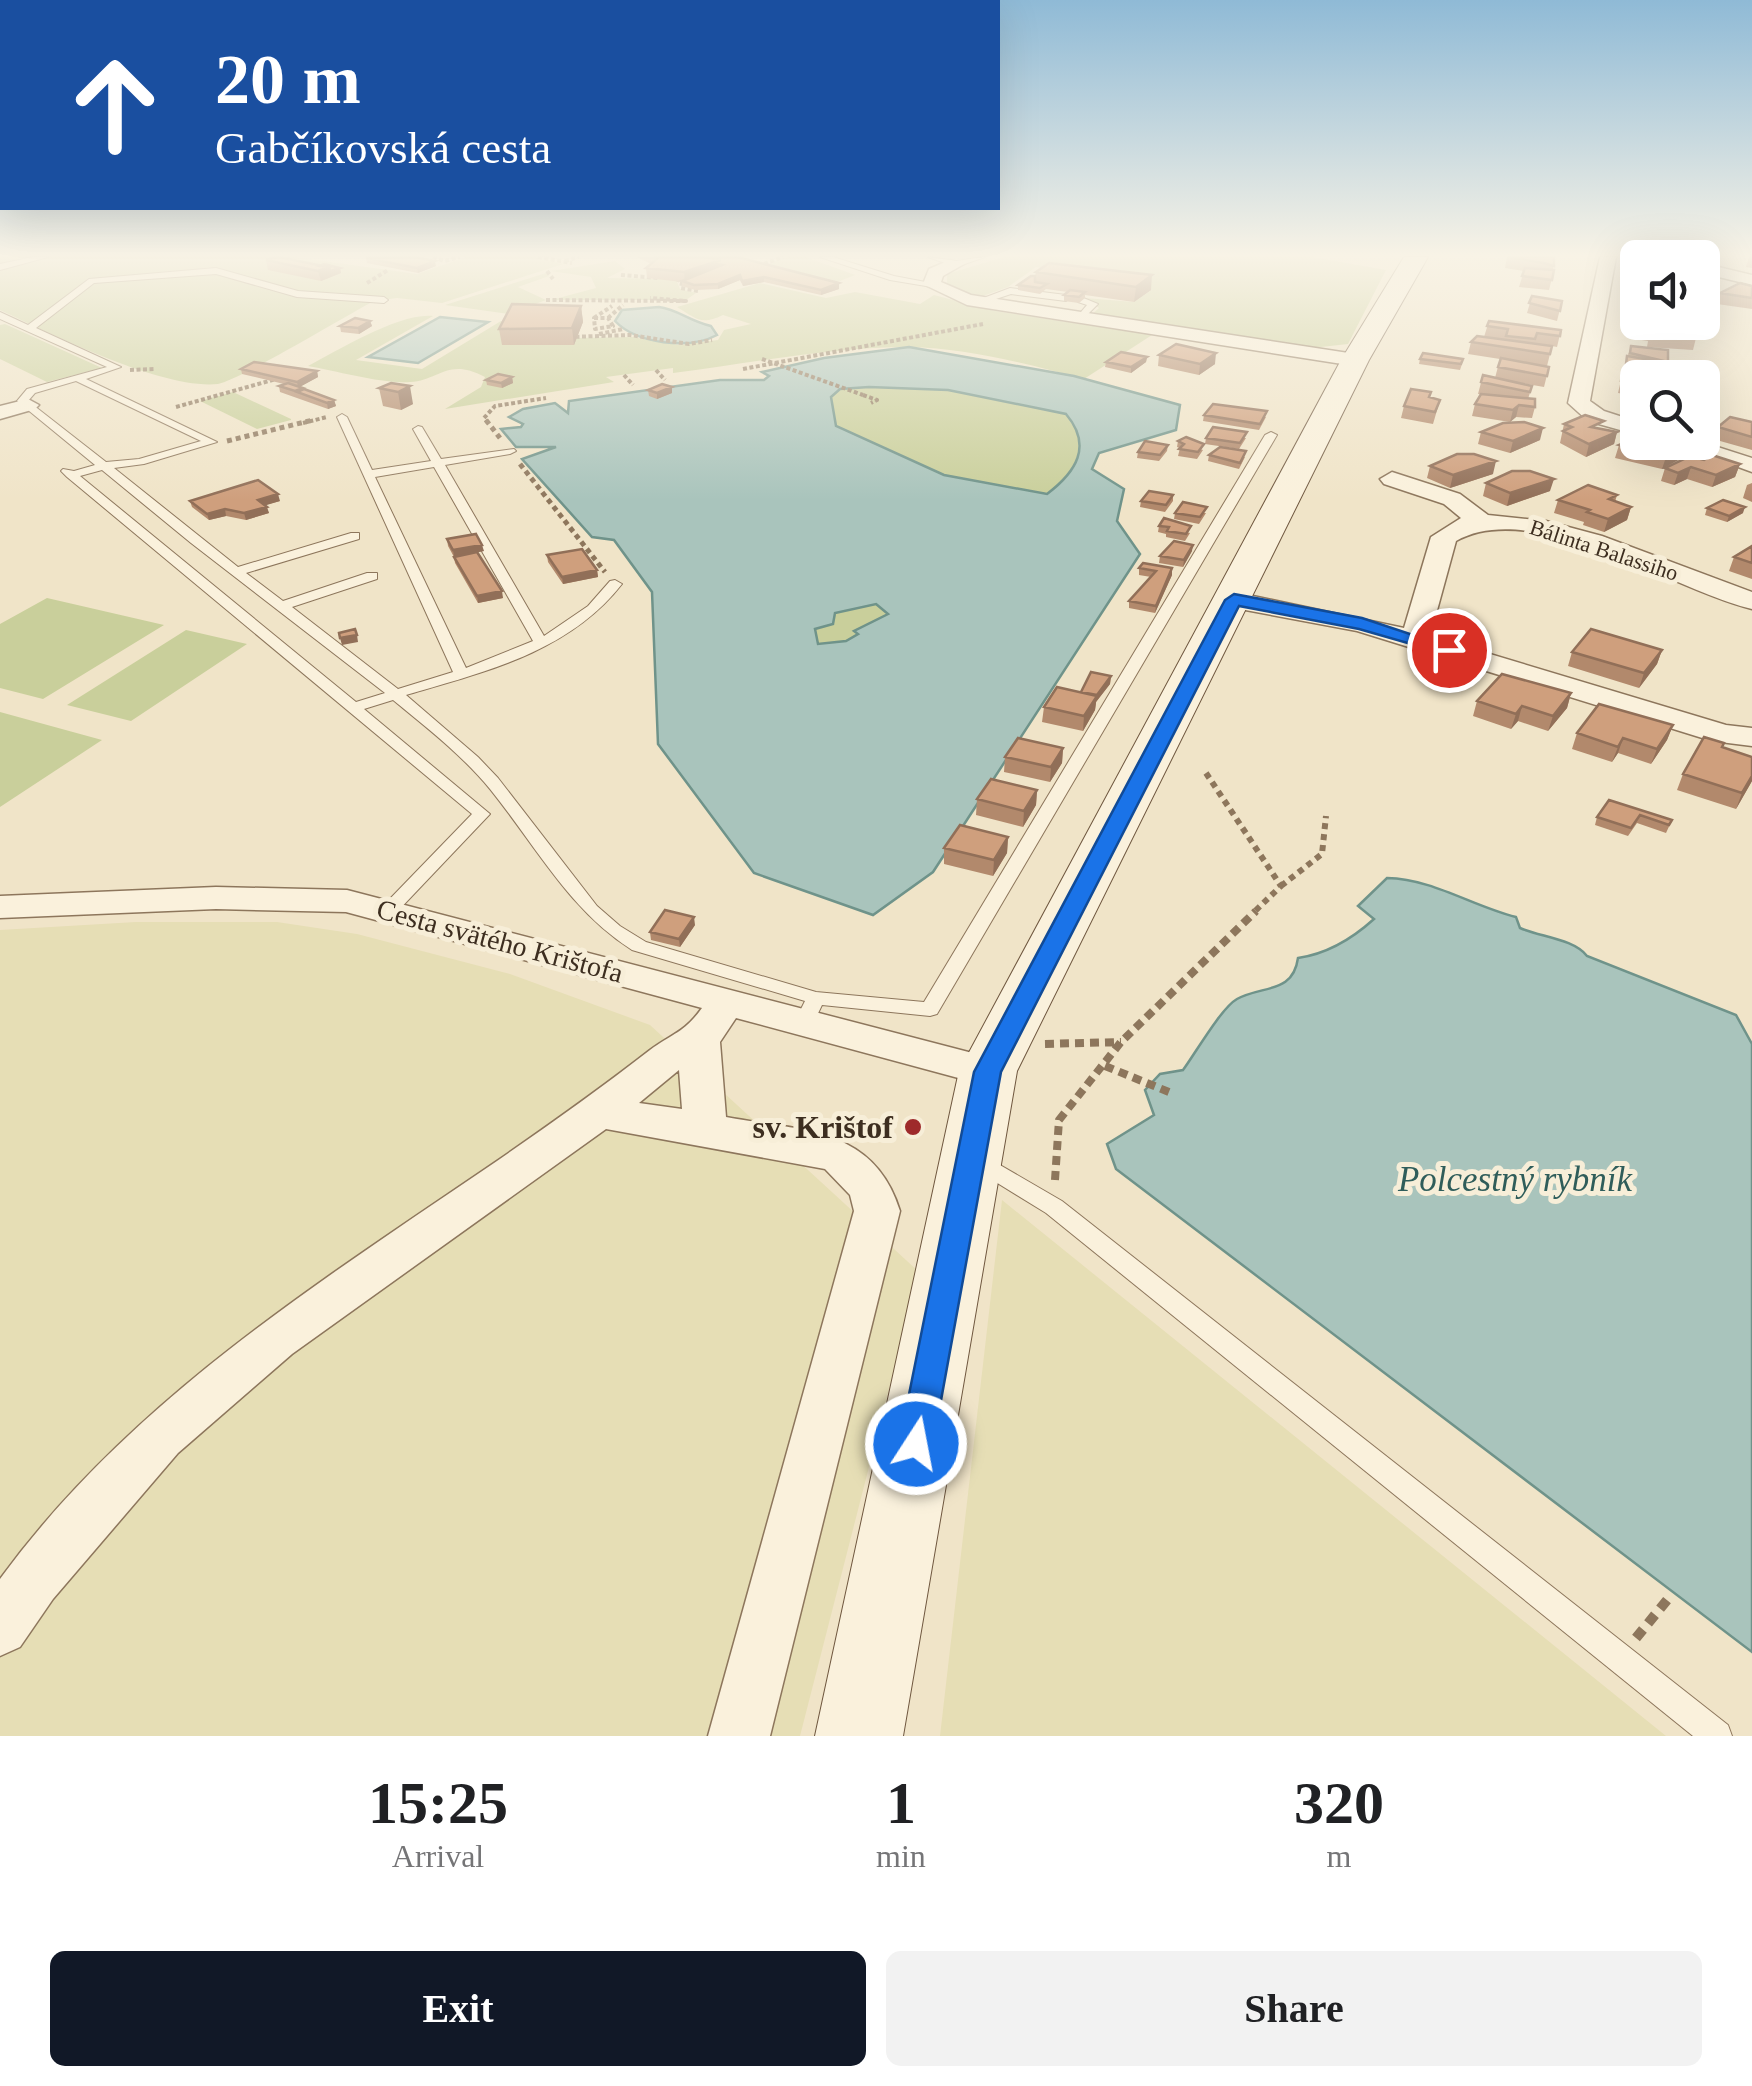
<!DOCTYPE html>
<meta charset="utf-8">
<style>
body{margin:0;font-family:"Times New Roman",serif;background:#f2f2f2;color:#202124;height:100vh;display:flex;flex-direction:column;font-size:38px;white-space:nowrap}
*{box-sizing:border-box;margin:0}
p{font-size:32px;color:#757577}
.icon{flex:none;width:55px;height:55px;fill:none;stroke:currentColor;stroke-width:2;stroke-linecap:round;stroke-linejoin:round}
.map{position:relative;height:1736px;overflow:hidden}
.side{display:flex;flex-direction:column;background:#fff;flex:1}
.side>*{flex:none}
.guide{position:absolute;left:0px;top:0px;width:1000px;height:210px;box-shadow:0 10px 40px #0002;background:#1a4fa0;color:#fff;overflow:hidden}
.controls{position:absolute;left:1620px;top:240px;display:grid;gap:20px}
.controls a{display:grid;place-items:center;width:100px;height:100px;border-radius:15px;background:#fff;box-shadow:0 10px 40px #0002;font-size:50px}
.pin{position:absolute;display:grid;place-items:center;width:85px;height:85px;color:#fff;margin:-42px;border:5px solid #fff;border-radius:50%;box-shadow:0 2px 10px #0007}
.me{position:absolute;width:110px;margin:-55px;rotate:11deg;stroke-linejoin:round;filter:drop-shadow(0 0 8px #0008)}
.turn{display:flex;align-items:center;gap:35px;height:210px;padding:0 50px;font-size:45px}
.turn .icon{width:130px;height:130px;stroke-width:2.5}
.turn b{display:block;font-size:70px;line-height:85px}
.eta{display:flex;justify-content:space-evenly;align-items:center;height:170px;text-align:center}
.eta b{font-size:60px;font-weight:600;line-height:70px}
.cta{display:flex;gap:20px;margin-top:auto;padding:20px 50px}
.cta a{flex:1;height:115px;border-radius:15px;background:#111827;color:#fff;font-size:40px;font-weight:600;line-height:115px;text-align:center}
.cta a+a{background:#f2f2f2;color:#202124}
.map>svg:first-child{display:block}
.farmland{fill:#e6deb5}
.green{fill:#c9cf9b}
.water{fill:#a9c4bc;stroke:#6f938a;stroke-width:2.5;fill-rule:evenodd}
.lines{fill:none;stroke-linecap:round;stroke-linejoin:round}
.service-casing{stroke:#8d765c;stroke-width:2}
.minor-casing{stroke:#8d765c;stroke-width:3}
.secondary-casing{stroke:#6f573f;stroke-width:2}
.path-far4{stroke:#8d765c;stroke-width:4;stroke-dasharray:4 2.5;stroke-linecap:butt}
.path-far3{stroke:#8d765c;stroke-width:5;stroke-dasharray:5 4;stroke-linecap:butt}
.path-far2{stroke:#8d765c;stroke-width:6;stroke-dasharray:6 5;stroke-linecap:butt}
.path-far1{stroke:#8d765c;stroke-width:8;stroke-dasharray:9 6;stroke-linecap:butt}
.path{stroke:#8d765c;stroke-width:10;stroke-dasharray:11 8;stroke-linecap:butt}
.service{fill:#faf1dc;fill-rule:evenodd}
.minor{fill:#faf1dc;fill-rule:evenodd}
.secondary{fill:#faf1dc;fill-rule:evenodd}
.path-bridge{stroke:#8d765c;stroke-width:4;stroke-dasharray:4 2.5;stroke-linecap:butt}
.wall{fill:#b2896c}
.shaded-wall{fill:#916f58}
.building{fill:#cf9f7d;stroke:#916f58;stroke-width:2.5}
.route{fill:#1a73e8;stroke:#114b97;stroke-width:2.5}
.poi-dot{fill:#9e2a2b;stroke:#f7eed8;stroke-width:4}
.labels{text-anchor:middle;dominant-baseline:central;stroke-width:10;stroke-linejoin:round;paint-order:stroke}
.far-street-label{font-size:22px;fill:#3d2e20;stroke:#f7eed8}
.street-label{font-size:28px;fill:#3d2e20;stroke:#f7eed8}
.near-poi-label{font-size:32px;font-weight:bold;fill:#3d2e20;stroke:#f7eed8;text-anchor:end}
.near-water-label{font-size:35px;font-style:italic;fill:#2f5d5a;stroke:#f7eed8}
</style>
<div class="map">
<svg width="1752" height="1736" viewBox="0 0 1752 1736">
<rect width="100%" height="100%" fill="#f0e4c8"/>
<path class="farmland" d="M136 922H277L357 934 510 974 650 1025 919 1272 800 1736H0V930Z
M1002 1200 1666 1736H940Z"/>
<path class="green" d="M0 257H294L417 274 466 257H534L563 264 442 303 397 298 374 301C347 315 238 381 218 384 163 390 51 334 0 310Z
M789 257H806L855 275 827 286 764 265Z
M1004 257H1312L1386 270 1348 344 1312 348 1090 316 1099 308 1085 298 1134 302 1150 291 1085 273 1036 267 1008 287 977 298 947 285V274Z
M615 261 625 269 607 278 676 279 680 289 696 293 686 300H551L596 288 591 277 551 271Z
M546 273 549 276 518 287 546 300 509 314 445 305Z
M760 283 826 298 855 292 920 304 934 295 995 311 1152 335 1084 379C1029 364 966 348 910 347 830 347 752 363 673 373V368L606 377 614 382 445 409 481 387 485 377C448 357 440 380 410 382 382 384 337 371 308 366 338 350 401 312 433 316L356 360 422 369 501 321 506 322 498 329H510L503 345H573L576 338 632 337 680 345 718 340 724 330 751 324 723 315C700 326 696 318 677 307Z
M5 324 102 368 47 382 0 359V325Z
M869 387 948 390 1066 414C1093 446 1076 472 1047 494L944 475 836 426 830 398 840 389Z
M233 392 291 419V420L257 429 200 401Z
M47 598 164 625 43 699 0 688V624Z
M876 604 889 614 846 641 818 644 815 629 832 624 835 613Z
M186 630 247 644 131 721 67 705Z
M0 712 102 740 0 807Z"/>
<path class="water" d="M659 307C677 309 689 321 711 326L717 335C689 350 637 344 615 321L622 310Z
M440 317 488 322 418 363 368 357Z
M909 347 1074 376 1180 405 1176 430 1099 453 1092 469 1124 489 1117 521 1140 554 933 872 873 915 754 873 658 744 652 592 614 540 592 537 522 459 556 447H516L501 429 521 427 523 424 509 417 523 409 555 403 568 413 569 401 720 380H764L769 376 762 372 824 358ZM869 387 948 390 1066 414C1093 446 1076 472 1047 494L944 475 836 426 831 397 840 389ZM876 604 888 614 854 631 858 634 846 641 818 644 815 629 833 624 835 613Z
M1387 878C1433 879 1472 906 1516 917L1520 928C1541 937 1574 939 1587 956L1736 1015 1752 1044V1652L1116 1169 1107 1144 1154 1115 1145 1090 1160 1074 1183 1070C1195 1054 1221 1008 1237 999 1263 985 1293 994 1298 958 1326 954 1353 938 1374 919L1358 906Z"/>
<g class="lines">
<g class="service-casing">
<path id="service" d="M33 257H48L0 270V264Z
M820 257H833L894 276 936 284 932 287 890 280Z
M928 257 956 261 985 257 956 267Z
M216 268 298 291 384 297 388 300 384 303 297 297 216 274 94 283 36 328 121 367 86 379 217 442 144 464 114 468 238 567 351 533H359V539L246 573 283 601 367 573H377V579L292 607 398 689 453 672 337 417 342 414 347 417 372 470 431 461 413 429 418 426 422 427 441 459 514 449 516 451 510 454 445 465 544 636 588 606 610 581 615 580 622 584C569 652 485 672 406 695L478 757 498 778 597 906 620 926 646 942 816 992 924 1002 1265 435 1271 432 1277 435 937 1014 930 1016 822 1005 810 1030H796L793 1025 805 1001 632 950C569 910 536 846 490 789 462 755 426 727 393 700L364 709 490 814 394 915H382L379 911 382 907 472 814 67 477 61 471 63 469 74 471 95 465 17 401 27 389 107 367 0 319V312L28 325 89 279ZM76 381 201 441 139 459 106 462 28 401 35 393ZM434 467 533 641 466 668 375 477ZM102 470 191 543 385 693 356 702 80 476Z
M1010 288 1066 295 1070 298 1066 301 1011 294 978 305 973 302Z
M1081 297 1098 304 1080 322 1075 319 1087 305 1078 302Z
M981 1154 1062 1201 1728 1725 1732 1736H1693L1046 1213 973 1168 970 1162 973 1156Z"/>
</g>
<g class="minor-casing">
<path id="minor" d="M1600 257H1616L1590 401 1604 411 1638 422V435L1588 421 1568 403Z
M1646 257H1664V258H1646Z
M950 260 964 264 943 276 941 282 971 295 1355 354 1365 360 1355 366 967 305 923 284 929 269Z
M1702 263 1752 275V285L1702 273Z
M28 399 39 405 35 409 0 419V406Z
M1670 442H1702L1752 458V472Z
M1392 472 1460 494 1488 515 1546 521 1602 536 1752 592V609C1673 590 1533 497 1456 541L1430 636 1726 725 1752 728V746L1712 741 1357 631 1224 606 1221 600 1234 592 1404 628 1431 537 1461 518 1444 504 1384 484 1380 479Z
M216 887 347 890 1003 1061 1009 1071 1003 1081 988 1086 736 1018 720 1042 726 1117C800 1131 874 1126 900 1211L770 1736H708L854 1211 850 1195 825 1169 606 1129 292 1354 178 1453 53 1599 20 1647 0 1656V1579C130 1401 318 1283 497 1161 549 1125 600 1089 650 1050 673 1033 684 1033 702 1008L346 912 216 909 0 918V896ZM679 1070 682 1109 639 1103Z"/>
</g>
<g class="secondary-casing">
<path id="secondary" d="M1404 257H1428L1369 360 1017 1071 903 1736H815L959 1071 1341 360Z"/>
</g>
<path class="path-far4" d="M433 257 444 261 460 257
M538 257 572 263
M565 261 579 257
M758 266 783 257
M547 271 553 279
M621 275 658 278
M676 279 682 282 681 288 698 291
M367 283 388 270
M546 300 686 301 650 298
M594 318H608L613 326 595 329Z
M594 318 612 306
M608 318 623 305
M599 334 623 329
M569 337 630 335 689 344 712 340
M743 369 983 324
M130 370 155 369
M656 370 665 380
M624 375 633 385
M863 395 877 400 871 403
M176 407 276 379
M303 423 327 417
M488 423 484 418 495 406 546 398"/>
<path class="path-far3" d="M486 420 500 438
M227 441 313 420
M520 464 605 572"/>
<path class="path-far2" d="M1206 773 1281 886 1253 913
M1281 886 1322 854 1326 816"/>
<path class="path-far1" d="M1045 1044 1121 1042
M1105 1066 1169 1092
M1055 1180 1059 1120 1121 1042 1256 911"/>
<path class="path" d="M1636 1638 1672 1594"/>
<use href="#service" class="service"/>
<use href="#minor" class="minor"/>
<use href="#secondary" class="secondary"/>
<path class="path-bridge" d="M762 359 863 395"/>
</g>
<path class="wall" d="M637 257H737L839 283V289L821 295 764 282 743 286 740 280 718 289 695 290 682 286V282L647 278 646 268 651 264Z
M1507 257H1554L1553 270H1554L1549 290 1519 287 1524 271 1505 268Z
M1749 257H1752V268L1746 267Z
M366 258 436 266 418 273 367 263Z
M1623 258H1638V266L1622 264Z
M266 260 310 262V264L340 268 341 273 321 281 268 270Z
M1049 263 1151 290 1134 302 1085 295V298L1079 303 1064 301V295L1068 292 1046 289 1040 294 1018 290V285L1035 276 1036 272Z
M1752 286V309L1717 304 1720 293Z
M1638 288V322H1679L1678 329 1696 338 1693 350 1647 347 1648 341 1635 339 1639 324 1631 323 1633 312 1628 311 1630 302 1626 301 1629 291Z
M1532 296 1562 301 1557 321 1527 313Z
M581 306 583 322 574 345H502L499 329Z
M370 321 372 326 359 334 341 332 340 326Z
M1489 321 1561 330 1557 347 1552 346 1547 366 1524 362 1549 367 1544 387 1516 382 1532 386 1528 399 1535 407 1532 418 1516 417 1510 422 1472 416 1475 404 1480 394H1478L1483 375 1495 378 1500 359 1468 354 1471 342 1484 337Z
M1631 346 1687 372 1686 378H1638V401L1631 400V395L1618 393 1624 367Z
M1159 355 1215 364 1199 375 1158 366Z
M1147 357 1146 362 1131 373 1105 367 1106 362Z
M1420 359 1461 364H1462L1460 370 1419 364Z
M241 369 317 371 318 377 299 387 334 400 336 406 328 409 280 392 279 386 284 384 242 374Z
M512 377 513 383 502 388 487 385 486 380Z
M391 383 413 404 401 410 383 406 379 388Z
M648 390 672 393 657 399 649 396Z
M1430 397 1440 400 1433 424 1401 418 1404 406Z
M1204 415 1266 417 1259 430 1203 421Z
M1752 422V450L1713 439 1718 427Z
M1564 424 1602 429 1617 432 1614 444 1586 457 1560 443Z
M1481 432 1540 440 1510 453 1478 444Z
M1206 438H1246L1239 449 1205 444Z
M1178 441 1203 450 1197 459 1178 456 1180 448 1177 447Z
M1168 445 1167 451 1159 461 1137 458 1138 452Z
M1619 445 1684 446 1680 459 1662 469 1615 458Z
M1209 455 1245 457 1239 469 1208 461Z
M1704 460 1740 464 1735 477 1712 487 1687 479 1674 485 1661 481 1665 468Z
M1430 466 1493 474 1450 488 1427 478Z
M1486 483 1550 491 1507 506 1483 496Z
M1752 483V502L1743 498 1747 485Z
M1173 495V501L1165 512 1140 507 1141 501Z
M1617 495 1615 502 1631 507 1627 520 1604 532 1583 525 1584 522 1554 513 1558 500Z
M190 501H280L265 505 269 513 246 520 226 516 209 520 192 507Z
M1707 508 1743 513 1727 522 1705 515Z
M1175 513H1206L1199 524 1174 519Z
M1159 526 1190 533 1185 541 1166 537V534L1158 532Z
M447 539 484 551 477 552 503 598 478 603 455 563 454 557 448 546Z
M1752 546V579L1729 571 1734 557Z
M1192 551 1183 567 1159 563 1160 556Z
M547 555 597 570 598 577 563 584 548 562Z
M1139 568H1172V575L1155 613 1129 608V601L1151 577 1139 575Z
M1662 650 1657 664 1639 688 1568 666 1572 652Z
M1111 676 1110 684 1096 702 1095 710 1083 731 1042 722 1044 707 1080 692Z
M1571 693 1567 708 1548 731 1518 721 1511 729 1473 716 1477 701Z
M1673 725 1667 740 1651 764 1618 753 1612 762 1572 749 1577 733Z
M1063 748 1062 763 1050 782 1004 772 1005 757Z
M1722 748 1752 757V781L1736 809 1677 790 1683 774Z
M1037 790 1036 805 1023 827 976 815 977 799Z
M1609 800 1672 820 1666 833 1637 823 1628 836 1595 825 1597 817Z
M1008 837 1007 853 993 876 944 864V848Z
M695 925 680 947 651 940 650 932Z"/>
<path class="shaded-wall" d="M721 260 722 270 685 282 684 272Z
M435 261 436 266 418 273 417 268Z
M329 267 340 268 341 273 321 281 318 271Z
M740 275V280L718 289V284Z
M1152 275 1151 290 1134 302 1136 287Z
M764 277V282L743 286 742 281Z
M839 283V289L821 295V290Z
M581 306 583 322 574 345 572 328Z
M370 321 372 326 359 334 358 328Z
M1216 353 1215 364 1199 375 1200 364Z
M1147 357 1146 362 1131 373V367Z
M317 371 318 377 298 388 297 382Z
M512 377 513 383 502 388 501 383Z
M410 386 413 404 401 410 398 392Z
M672 387V393L657 399V393Z
M334 400 336 406 328 409 327 403Z
M1519 405 1516 417 1510 422 1513 410Z
M1712 417 1708 429 1702 434 1705 424Z
M1543 428 1540 440 1510 453 1513 441Z
M1617 432 1614 444 1586 457 1589 444Z
M1684 446 1680 459 1662 469 1666 457Z
M1496 461 1493 474 1450 488 1453 475Z
M1740 464 1735 477 1712 487 1716 475Z
M1691 467 1687 479 1674 485 1678 473Z
M1554 479 1550 491 1507 506 1510 493Z
M278 494 280 501 260 507 258 500Z
M267 507 269 513 246 520 244 513Z
M1631 507 1627 520 1604 532 1608 519Z
M1745 507 1743 513 1727 522 1729 516Z
M225 509 226 516 209 520 207 514Z
M482 545 484 551 454 557 453 550Z
M1193 545 1192 551 1183 567 1184 560Z
M1172 568V575L1155 613 1156 606Z
M597 570 598 577 563 584 562 577Z
M502 591 503 598 478 603 477 596Z
M357 635 358 642 342 645 340 638Z
M1662 650 1657 664 1639 688 1644 673Z
M1111 676 1110 684 1096 702 1097 695Z
M1571 693 1567 708 1548 731 1553 716Z
M1097 696 1095 710 1083 731 1084 716Z
M1522 706 1518 721 1511 729 1516 714Z
M1673 725 1667 740 1651 764 1657 749Z
M1623 738 1618 753 1612 762 1618 747Z
M1063 748 1062 763 1050 782 1051 767Z
M1752 776V781L1736 809 1742 793Z
M1037 790 1036 805 1023 827 1024 811Z
M1008 837 1007 853 993 876 994 860Z
M694 917 695 925 680 947 679 939Z"/>
<path class="building" d="M278 257 329 267 318 271 266 260Z
M413 257 435 261 417 268 366 258Z
M657 257H703L721 260 684 272 646 268 658 258Z
M703 257H737L839 283 821 290 764 277 742 281 740 275 718 284 694 285 682 281 722 265 711 263 721 260Z
M1507 257H1554V266L1544 263Z
M1624 257H1640L1638 258V260L1623 259Z
M1049 263 1152 275 1136 287 1036 272Z
M324 264 340 268 330 271 329 267 320 266Z
M1525 268 1554 270 1552 280 1522 276Z
M1031 276H1035V282L1047 284 1040 288 1018 285Z
M1740 283 1752 286V298L1720 293Z
M1070 290 1085 292 1079 297 1064 295Z
M1532 296 1562 301 1560 311 1529 303Z
M512 304 581 306 572 328 499 329Z
M355 318 370 321 358 328 340 326Z
M1489 321 1561 330 1560 336 1537 333 1535 339 1506 336 1508 329 1487 326Z
M1639 323 1697 331 1696 338 1651 336 1652 330 1638 328Z
M1477 336 1552 346 1550 354 1471 342Z
M1176 344 1216 353 1200 364 1159 355Z
M1631 346 1668 350V362L1630 353Z
M1121 352 1147 357 1131 367 1106 362Z
M1423 353 1463 359 1461 364 1420 359Z
M1627 356 1687 366V372L1674 370 1673 374 1626 364Z
M1501 358 1549 367 1547 376 1498 367Z
M254 362 317 371 297 382 241 369Z
M1622 373 1653 378H1638V389L1635 388V383L1621 381Z
M498 374 512 377 501 383 486 380Z
M1483 375 1532 386 1530 392 1481 382Z
M288 383 303 388 295 391 279 386Z
M391 383 410 386 398 392 379 388Z
M662 384 672 387 657 393 648 390Z
M304 389 334 400 327 403 297 392Z
M1411 389 1431 392 1429 397 1440 400 1435 412 1404 406Z
M1481 394 1535 399V407L1519 405 1513 410 1475 404Z
M1213 404 1267 411 1260 424 1204 415Z
M1585 415 1604 421 1591 427 1617 432 1589 444 1563 431 1572 427 1564 424Z
M1702 415 1712 417 1705 424 1702 423Z
M1730 417 1752 422V437L1718 427Z
M1524 422 1543 428 1513 441 1481 432 1503 423Z
M1213 427 1247 432 1240 443 1206 438Z
M1186 437 1204 444 1198 452 1179 449 1184 444 1178 441Z
M1638 437V442H1674L1684 446 1666 457 1619 445Z
M1145 441 1168 445 1160 455 1138 452Z
M1220 447 1246 451 1240 463 1209 455Z
M1457 454H1474L1496 461 1453 475 1430 466Z
M1712 455 1740 464 1716 475 1691 467 1678 473 1665 468 1690 456 1704 460Z
M1512 471H1530L1554 479 1510 493 1486 483Z
M258 480 278 494 258 500 267 507 244 513 225 509 207 514 190 501Z
M1588 485 1617 495 1609 499 1631 507 1608 519 1587 512 1590 510 1558 500Z
M1149 491 1173 495 1166 505 1141 501Z
M1723 500 1745 507 1729 516 1707 508Z
M1183 502 1207 507 1200 517 1175 513Z
M1164 518 1191 526 1186 534 1167 531 1169 527 1159 526Z
M476 534 482 545 453 550 447 539Z
M1174 541 1193 545 1184 560 1160 556Z
M1752 546V563L1734 557Z
M582 549 597 570 562 577 547 555Z
M477 552 502 591 477 596 454 557Z
M1143 563 1172 568 1156 606 1129 601 1156 571 1139 568Z
M355 629 357 635 340 638 339 633Z
M1591 629 1662 650 1644 673 1572 652Z
M1091 672 1111 676 1097 695 1081 692Z
M1502 674 1571 693 1553 716 1522 706 1516 714 1477 701Z
M1057 687 1097 696 1084 716 1044 707Z
M1599 704 1673 725 1657 749 1623 738 1618 747 1577 733Z
M1704 737 1724 743 1722 747 1752 757V776L1742 793 1683 774Z
M1018 738 1063 748 1051 767 1005 757Z
M991 779 1037 790 1024 811 977 799Z
M1609 800 1672 820 1669 825 1640 815 1631 828 1597 817Z
M960 825 1008 837 994 860 944 848Z
M665 910 694 917 679 939 650 932Z"/>
<linearGradient id="sky" x2="0" y2="1"><stop stop-color="#8fbad6"/><stop offset="0.51" stop-color="#f8f3e6"/><stop offset="1" stop-color="#f8f3e6" stop-opacity="0"/></linearGradient>
<rect width="1752" height="500" fill="url(#sky)"/>
<path class="route" d="M1234 594 1362 618 1458 650 1449 655 1359 629 1239 606 1001 1072 933 1444 928 1455 916 1459 904 1455 899 1444 974 1072 1225 600Z"/>
<circle class="poi-dot" cx="913" cy="1127" r="10"/>
<g class="labels">
<g class="far-street-label">
<text transform="translate(1604 550) rotate(18)">Bálinta Balassiho</text>
</g>
<g class="street-label">
<text transform="translate(500 941) rotate(15)">Cesta svätého Krištofa</text>
</g>
<g class="near-poi-label">
<text x="893" y="1127">sv. Krištof</text>
</g>
<g class="near-water-label">
<text x="1515" y="1179">Polcestný rybník</text>
</g>
</g>
</svg>
<div class="controls">
<a><svg class="icon" aria-label="sound" viewBox="0 0 24 24"><path d="M4 9h4l5-4v14l-5-4H4zM17 9q2 3 0 6"/></svg></a>
<a><svg class="icon" aria-label="search" viewBox="0 0 24 24"><circle cx="10" cy="10" r="6"/><path d="M15 15l6 6"/></svg></a>
</div>
<div class="pin" style="left:1449px;top:650px;background:#d93025"><svg class="icon" aria-label="arrive" viewBox="0 0 24 24"><path d="M6 21V4h12l-3 4 3 4H6"/></svg></div>
<svg class="me" style="left:916px;top:1444px" viewBox="-20 -20 40 40"><circle r="17" fill="#1a73e8" stroke="#fff" stroke-width="3"/><path d="M0-11L8 9 0 5-8 9z" fill="#fff"/></svg>
<div class="guide">
<div class="turn"><svg class="icon" aria-label="ahead" viewBox="0 0 24 24"><path d="M12 20V5M6 11l6-6 6 6"/></svg><div><b>20 m</b>Gabčíkovská cesta</div></div>
</div>
</div>
<section class="side">
<div class="eta">
<div><b>15:25</b><p>Arrival</p></div>
<div><b>1</b><p>min</p></div>
<div><b>320</b><p>m</p></div>
</div>
<div class="cta"><a>Exit</a><a>Share</a></div>
</section>
